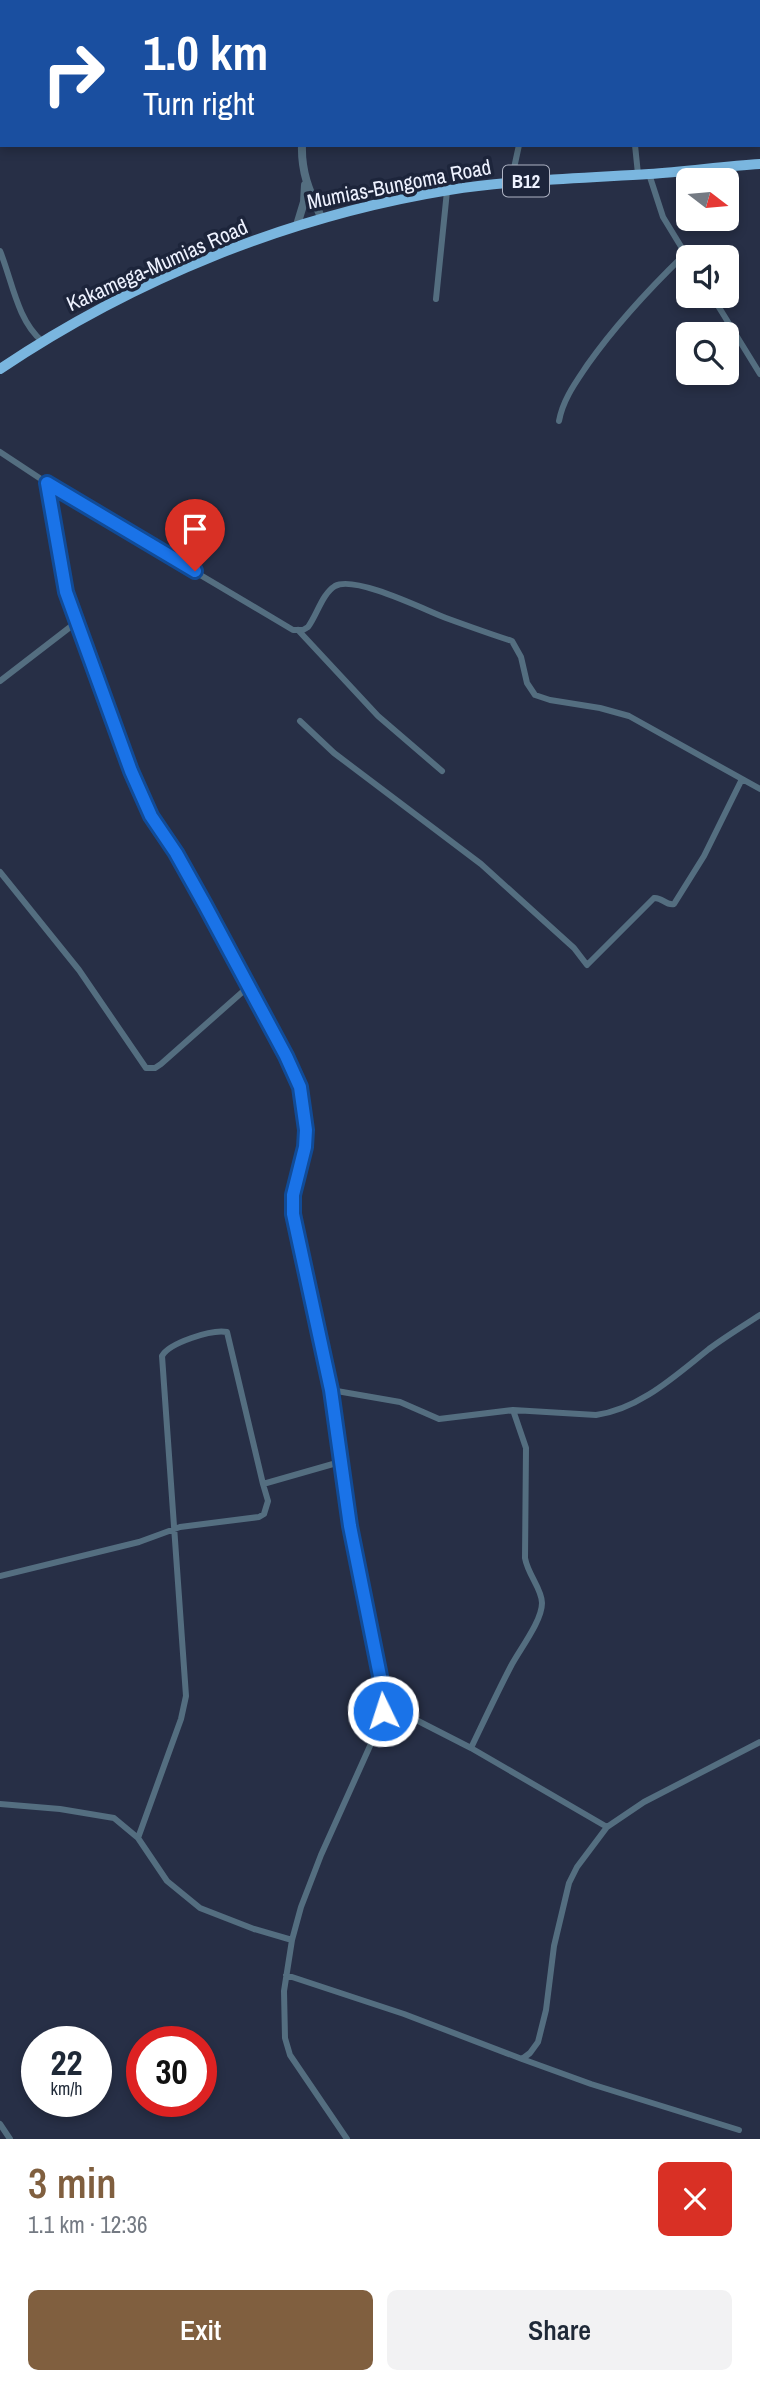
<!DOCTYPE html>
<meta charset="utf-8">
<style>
body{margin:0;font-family:"Archivo Narrow",sans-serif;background:#f2f2f3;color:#1f2937;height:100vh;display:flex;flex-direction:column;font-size:26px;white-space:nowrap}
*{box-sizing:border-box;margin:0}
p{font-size:23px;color:#747a83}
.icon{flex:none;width:38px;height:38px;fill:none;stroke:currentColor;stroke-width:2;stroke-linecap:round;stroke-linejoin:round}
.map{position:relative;height:2139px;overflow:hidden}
.sheet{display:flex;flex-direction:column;background:#fff;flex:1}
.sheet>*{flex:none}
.hud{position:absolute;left:0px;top:0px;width:761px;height:147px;box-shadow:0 4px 10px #0003;background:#1a4fa0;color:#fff;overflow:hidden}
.needle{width:46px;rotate:106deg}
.tools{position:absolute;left:676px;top:168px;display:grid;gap:14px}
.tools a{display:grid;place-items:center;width:63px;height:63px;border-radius:10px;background:#fff;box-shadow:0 4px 10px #0003;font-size:35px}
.speed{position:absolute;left:21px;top:2026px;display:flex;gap:14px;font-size:35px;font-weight:700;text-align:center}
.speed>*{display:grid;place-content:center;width:91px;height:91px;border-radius:50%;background:#fff;box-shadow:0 4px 10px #0003;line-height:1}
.speed small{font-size:18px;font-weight:400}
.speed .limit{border:10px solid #d22;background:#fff;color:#111}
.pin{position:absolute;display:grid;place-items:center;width:60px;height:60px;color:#fff;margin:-72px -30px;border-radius:50% 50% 50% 0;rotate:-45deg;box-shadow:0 0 7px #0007}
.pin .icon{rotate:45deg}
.me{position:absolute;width:77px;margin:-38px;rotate:356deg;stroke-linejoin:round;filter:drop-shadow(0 0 5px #0008)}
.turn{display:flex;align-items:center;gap:24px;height:147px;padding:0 28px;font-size:32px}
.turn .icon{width:91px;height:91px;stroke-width:2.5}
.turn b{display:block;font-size:49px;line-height:60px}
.round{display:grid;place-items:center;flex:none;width:74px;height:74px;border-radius:10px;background:#f2f2f3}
.overview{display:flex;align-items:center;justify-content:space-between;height:119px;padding:0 28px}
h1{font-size:42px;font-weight:600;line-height:52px;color:#805f3f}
.action{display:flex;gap:14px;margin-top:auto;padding:14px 28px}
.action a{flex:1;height:80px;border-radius:10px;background:#805f3f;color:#fff;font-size:28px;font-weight:600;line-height:80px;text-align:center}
.action a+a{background:#f2f2f3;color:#1f2937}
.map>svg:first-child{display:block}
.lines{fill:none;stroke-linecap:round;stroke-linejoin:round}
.minor{stroke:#546e80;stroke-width:6}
.tertiary{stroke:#546e80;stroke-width:8}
.trunk{stroke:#7ab6df;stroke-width:10}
.route-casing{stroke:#114b97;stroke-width:18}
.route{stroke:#1a73e8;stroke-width:12}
.labels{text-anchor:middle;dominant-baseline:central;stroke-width:7;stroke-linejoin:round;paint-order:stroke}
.shield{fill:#1d253b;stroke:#afb4c4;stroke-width:2}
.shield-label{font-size:19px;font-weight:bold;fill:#eef2ff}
.street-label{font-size:21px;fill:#eef2ff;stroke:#1d253b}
</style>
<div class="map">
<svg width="760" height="2139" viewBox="0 0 760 2139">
<rect width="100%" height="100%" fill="#272f46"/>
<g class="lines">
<path class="minor" d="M635 145 638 174
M649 174 663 217 688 258
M511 182 519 145
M0 251C12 280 17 320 42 341
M712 296 760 374
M436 299 447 191
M559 421C563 399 576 382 588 364 617 323 650 288 685 254
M0 452 47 483 66 592 84 634 105 706 131 771 151 816 176 853 205 905 286 1056 300 1087 306 1130 305 1147 293 1194V1214L331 1390 350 1526 385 1696 383 1711 374 1737 321 1855 301 1907 292 1940 284 1991 285 2038 290 2055 347 2139
M47 484 293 630H303L308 627C317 615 322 594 335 586 355 575 425 610 446 618 468 626 490 634 512 641L521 657 527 683 535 695 550 700 600 708 629 716 760 789
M298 630 378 716 442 771
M0 681 78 621
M300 721 334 753 481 864 574 948 587 965 654 898C662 897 666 906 674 904L704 856 742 779
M0 872 79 970 146 1068H155L161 1064 248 987
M331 1390 400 1402 439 1419 513 1410 596 1415C640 1409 676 1375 709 1349 725 1337 743 1326 760 1315
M0 1576 139 1542 180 1527 259 1517 264 1514 268 1501 263 1484 340 1462
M385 1704 471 1748 607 1827
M471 1748C484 1721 497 1693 511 1666 520 1649 542 1621 542 1603 542 1589 528 1575 525 1558L526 1448 513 1410
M0 1804 60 1809 114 1818 138 1838 167 1881 200 1908 254 1929 292 1940
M138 1838 181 1719 186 1696 162 1356C169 1343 212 1329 227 1332L263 1484
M286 1975 404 2014 522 2059 530 2053 538 2042 546 2010 554 1946 569 1883 577 1867 607 1827 644 1802 760 1742
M522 2059 591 2084 739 2130
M0 2124 10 2139"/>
<path class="tertiary" d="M375 2 376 0
M302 145C301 173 310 192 321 217
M297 225 304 202 305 185"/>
<path class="trunk" d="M0 369C134 279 289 216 449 190 516 180 582 178 649 174 686 172 723 166 760 164"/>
</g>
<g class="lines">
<g class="route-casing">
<path id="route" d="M195 571 47 483 66 592 131 771 151 816 176 853 205 905 286 1056 300 1087 306 1130 305 1147 293 1195V1214L331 1390 350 1526 384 1696 383 1711"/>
</g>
<use href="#route" class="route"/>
</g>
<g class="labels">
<rect class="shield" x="503" y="165.5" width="46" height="31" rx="5"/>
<g class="shield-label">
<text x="526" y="181">B12</text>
</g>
<g class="street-label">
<text transform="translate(399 184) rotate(-11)">Mumias-Bungoma Road</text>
<text transform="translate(157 265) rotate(-24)">Kakamega-Mumias Road</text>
</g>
</g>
</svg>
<div class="tools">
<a><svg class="needle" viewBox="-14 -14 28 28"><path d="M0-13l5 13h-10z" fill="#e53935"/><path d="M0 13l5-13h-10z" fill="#747a83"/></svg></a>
<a><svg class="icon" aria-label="sound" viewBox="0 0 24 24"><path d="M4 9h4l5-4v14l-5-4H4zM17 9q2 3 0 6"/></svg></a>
<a><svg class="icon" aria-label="search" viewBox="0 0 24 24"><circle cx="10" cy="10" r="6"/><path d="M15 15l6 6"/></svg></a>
</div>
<div class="speed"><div>22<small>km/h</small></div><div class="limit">30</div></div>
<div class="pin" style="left:195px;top:571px;background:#d93025"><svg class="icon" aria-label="arrive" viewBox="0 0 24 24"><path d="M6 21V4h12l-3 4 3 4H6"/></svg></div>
<svg class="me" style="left:383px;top:1711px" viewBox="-20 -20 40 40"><circle r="17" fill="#1a73e8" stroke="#fff" stroke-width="3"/><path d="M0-11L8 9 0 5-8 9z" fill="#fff"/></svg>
<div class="hud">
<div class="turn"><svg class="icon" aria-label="right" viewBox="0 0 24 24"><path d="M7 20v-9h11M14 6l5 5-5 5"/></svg><div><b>1.0 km</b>Turn right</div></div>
</div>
</div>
<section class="sheet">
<div class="overview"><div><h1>3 min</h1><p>1.1 km · 12:36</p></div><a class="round" style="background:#d93025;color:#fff"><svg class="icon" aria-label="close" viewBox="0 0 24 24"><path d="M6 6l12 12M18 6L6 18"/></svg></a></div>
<div class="action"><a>Exit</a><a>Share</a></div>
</section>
